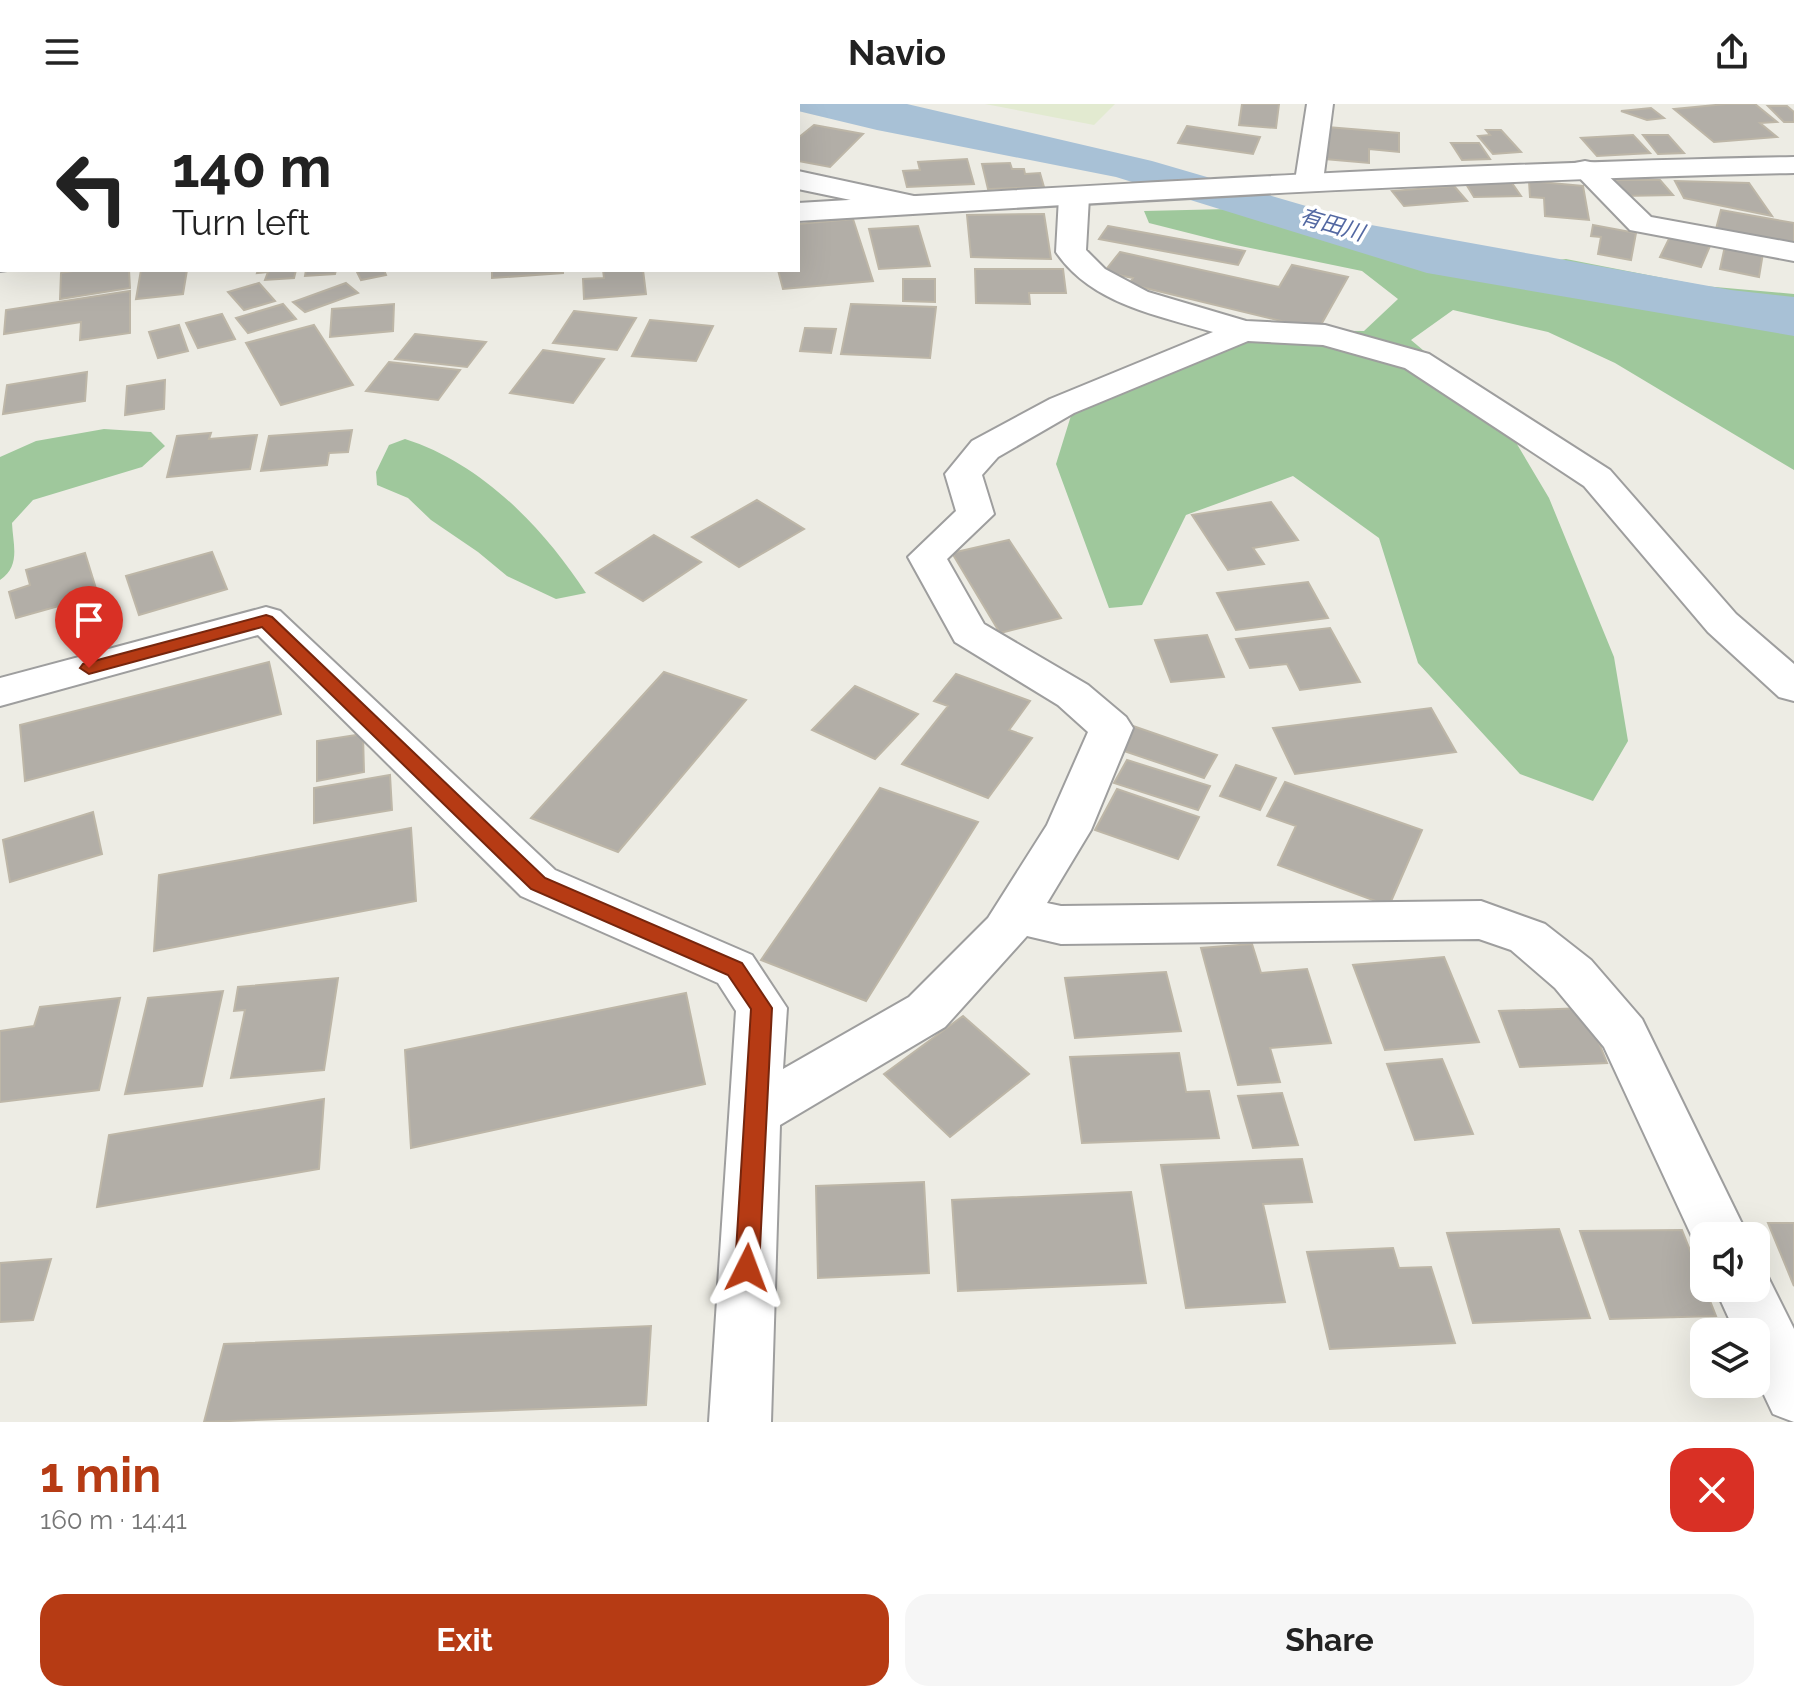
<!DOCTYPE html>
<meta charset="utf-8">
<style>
body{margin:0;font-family:Raleway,"Noto Sans JP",sans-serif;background:#f6f6f6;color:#222;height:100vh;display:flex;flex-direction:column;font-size:30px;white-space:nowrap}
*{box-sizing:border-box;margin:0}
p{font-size:26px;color:#767676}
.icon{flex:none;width:44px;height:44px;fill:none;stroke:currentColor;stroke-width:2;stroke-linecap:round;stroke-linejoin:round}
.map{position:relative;height:1318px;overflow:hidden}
.side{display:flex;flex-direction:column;background:#fff;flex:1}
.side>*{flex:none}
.top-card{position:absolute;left:0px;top:0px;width:800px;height:168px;box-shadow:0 8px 32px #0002;background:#fff;color:#222;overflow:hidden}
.buttons{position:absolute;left:1690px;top:1118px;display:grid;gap:16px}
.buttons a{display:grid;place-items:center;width:80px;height:80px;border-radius:16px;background:#fff;box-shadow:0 8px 32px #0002;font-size:40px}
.pin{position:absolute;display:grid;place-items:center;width:68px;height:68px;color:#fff;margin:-82px -34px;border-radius:50% 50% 50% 0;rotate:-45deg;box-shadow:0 0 8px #0007}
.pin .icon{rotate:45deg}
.me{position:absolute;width:88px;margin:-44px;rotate:3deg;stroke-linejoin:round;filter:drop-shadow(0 0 6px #0008)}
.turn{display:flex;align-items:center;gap:28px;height:168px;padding:0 40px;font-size:36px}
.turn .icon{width:104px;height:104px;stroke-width:2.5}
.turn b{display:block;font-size:56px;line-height:68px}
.round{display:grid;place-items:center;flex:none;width:84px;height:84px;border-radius:24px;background:#f6f6f6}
.overview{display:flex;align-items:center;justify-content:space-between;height:136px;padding:0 40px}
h1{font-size:48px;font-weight:700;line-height:60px;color:#b63b14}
.action{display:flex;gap:16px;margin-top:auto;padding:16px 40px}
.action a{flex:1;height:92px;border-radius:24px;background:#b63b14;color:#fff;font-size:32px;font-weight:700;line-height:92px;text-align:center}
.action a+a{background:#f6f6f6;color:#222}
header{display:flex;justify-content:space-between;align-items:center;height:104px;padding:0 40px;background:#fff;font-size:36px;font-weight:700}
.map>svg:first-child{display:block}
.farmland{fill:#e2ead0}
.forest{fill:#9fc89c}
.water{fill:#a8c1d6}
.building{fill:#b2aea7;stroke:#bdb6a7;stroke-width:2}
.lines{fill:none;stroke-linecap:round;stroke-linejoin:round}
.minor-casing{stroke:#9e9e9e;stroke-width:4}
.tertiary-casing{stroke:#9e9e9e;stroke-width:4}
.minor{fill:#fff;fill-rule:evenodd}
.tertiary{fill:#fff;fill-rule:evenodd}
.route{fill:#b63b14;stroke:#76260d;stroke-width:2}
.labels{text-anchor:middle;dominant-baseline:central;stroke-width:7;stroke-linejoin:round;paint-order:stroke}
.far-water-label{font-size:22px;font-style:italic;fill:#5368a2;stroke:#fff}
</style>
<header><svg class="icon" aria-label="menu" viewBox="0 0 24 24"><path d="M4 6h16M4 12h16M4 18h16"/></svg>Navio<svg class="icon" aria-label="share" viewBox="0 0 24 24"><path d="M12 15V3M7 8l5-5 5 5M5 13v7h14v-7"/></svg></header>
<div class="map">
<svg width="1794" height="1318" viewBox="0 0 1794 1318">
<rect width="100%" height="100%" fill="#edece4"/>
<path class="farmland" d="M985 0H1115L1094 21Z"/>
<path class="forest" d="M1229 105 1491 165 1566 155 1704 182 1794 190V366L1615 259 1548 228 1453 206 1411 236 1499 310 1549 394 1614 553 1628 637 1593 697 1520 670 1418 559 1379 434 1293 372 1186 411 1142 501 1109 504 1056 360 1078 289 1215 226 1364 227 1398 195 1362 167 1236 141 1149 119 1144 107Z
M104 325 151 328 165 342 142 363 33 396 12 419C13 441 21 462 0 476V353L36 337Z
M405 335C481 359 543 423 586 489L556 495 507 472 478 448 431 416 408 394 377 381 376 368 389 341Z"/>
<path class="water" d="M771 0H907L1152 57 1371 121 1731 186 1794 193V232L1427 169 1116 73 877 26 798 7V2Z"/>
<path class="building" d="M1242 0H1279L1276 24 1239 21Z
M1726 0H1755L1777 18 1760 19 1777 33 1714 38 1674 5Z
M1768 2H1787L1794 8V18H1784Z
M1651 4 1664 14 1647 16 1621 7Z
M814 21 863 30 830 63 798 57V34Z
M1187 22 1260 33 1253 50 1178 39Z
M1327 23 1399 29V48L1369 45V59L1325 55Z
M1486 26H1501L1521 48 1493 50 1478 32 1490 31Z
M1633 31 1650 49 1597 52 1581 34Z
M1643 31H1668L1684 49 1658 50Z
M1451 39H1479L1490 55 1462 56Z
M967 55 974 80 907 83 903 67 920 66 918 58Z
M1010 59 1012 65H1024L1025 70 1040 69 1044 83 988 85 982 60Z
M1610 76H1660L1673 91 1621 92Z
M1529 77 1583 82 1589 116 1545 112 1544 94 1530 93Z
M1675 77 1749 79 1772 112 1684 94Z
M1512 79 1521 92 1474 93 1466 80Z
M1454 82 1467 97 1404 102 1392 87Z
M1721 106 1794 119V139L1716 125Z
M1044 110 1051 155 971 153 967 111Z
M853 115 873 177 783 185 778 166H798V120Z
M1593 121 1636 129 1631 156 1598 150 1601 133 1591 132Z
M918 122 930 162 879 165 869 125Z
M1108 122 1245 147 1238 161 1099 135Z
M1670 133 1710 142 1701 163 1660 153Z
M1725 142 1763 149 1759 173 1720 165Z
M1120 148 1279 183 1292 161 1348 173 1318 226 1129 180 1133 174 1104 168Z
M975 165H1063L1066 189H1029L1030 200 976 199Z
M79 166H129L130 184 60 195 61 169Z
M141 166H187L183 190 136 195Z
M258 166H296L294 174 265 176 268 168 257 169Z
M306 166H336L335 170 305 172Z
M356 166H384L386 171 361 176Z
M492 166H563V169L492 174Z
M603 166H643L646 190 584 195 583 175 604 174Z
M903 175H935V198L903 197Z
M259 179 275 197 244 206 228 188Z
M346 179 358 189 305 208 293 198Z
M130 187V229L80 236 81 218 4 230 6 206Z
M283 200 296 215 248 229 236 214Z
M394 200 393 227 330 233 332 205Z
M851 200 936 203 930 254 841 250Z
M574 207 636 214 617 246 553 239Z
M222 210 235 235 198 244 186 219Z
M650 216 713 222 696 257 632 252Z
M179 221 188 247 158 254 149 228Z
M314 221 353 281 281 301 246 239Z
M805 224 836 225 831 249 800 247Z
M415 230 486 238 467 263 395 255Z
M543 246 604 255 573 299 510 289Z
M389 258 460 266 438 296 366 287Z
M87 268 85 297 3 310 7 281Z
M165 276 164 305 125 311 127 282Z
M352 326 348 348 329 349 327 361 261 367 269 332Z
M211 329 209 335 257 331 250 365 167 373 177 332Z
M757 396 804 425 739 463 692 433Z
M1271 398 1298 436 1253 444 1264 460 1228 466 1192 411Z
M654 431 701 458 643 497 596 469Z
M1009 436 1061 514 1000 529 952 449Z
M212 448 227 485 139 511 126 472Z
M85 449 98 491 16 514 9 488 30 481 26 466Z
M1308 478 1328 514 1236 526 1217 489Z
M1330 524 1360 578 1300 586 1287 560 1250 564 1236 535Z
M1207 531 1224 573 1171 578 1155 536Z
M269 558 281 610 25 677 20 621Z
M664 568 746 596 618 748 531 714Z
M956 570 1030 597 1009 626 1032 634 988 694 902 660 948 602 934 597Z
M855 582 918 610 875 655 812 626Z
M1431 604 1456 648 1295 670 1273 624Z
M1133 622 1217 651 1204 674 1118 645Z
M363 630 364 668 317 677V637Z
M1127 656 1210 682 1198 706 1114 679Z
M1236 661 1276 674 1260 706 1220 692Z
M390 671 392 706 314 719V684Z
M1285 678 1422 726 1389 802 1278 761 1296 722 1267 712Z
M880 684 978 718 866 897 761 856Z
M1117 685 1199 713 1178 755 1095 726Z
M93 708 102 750 10 778 3 736Z
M411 724 416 797 154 847 159 771Z
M1252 840 1261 869 1307 865 1331 939 1270 944 1280 978 1238 981 1201 844Z
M1444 853 1479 938 1385 946 1353 861Z
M1166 868 1181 927 1075 934 1065 874Z
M338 874 324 966 231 974 245 906 234 907 238 883Z
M223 887 202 982 125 990 148 894Z
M686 889 705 980 411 1044 405 946Z
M120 894 99 986 0 998V927L34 922 40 903Z
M1585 904 1607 959 1520 963 1499 907Z
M963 912 1029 970 950 1033 884 970Z
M1179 949 1186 988 1209 987 1219 1034 1082 1039 1070 953Z
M1442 955 1473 1030 1415 1036 1387 960Z
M1282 989 1298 1041 1253 1044 1238 992Z
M324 995 319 1065 97 1103 109 1031Z
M1302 1055 1312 1098 1263 1100 1285 1198 1186 1204 1161 1061Z
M924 1078 929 1169 818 1174 816 1082Z
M1131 1088 1146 1179 958 1187 952 1096Z
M1768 1119H1794V1182Z
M1559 1125 1590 1214 1473 1219 1447 1129Z
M1682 1126 1716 1212 1610 1215 1580 1127Z
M1393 1144 1399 1164 1431 1163 1455 1239 1330 1245 1307 1148Z
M51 1155 33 1216 0 1218V1159Z
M651 1222 646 1301 204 1318 224 1240Z"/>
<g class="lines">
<g class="minor-casing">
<path id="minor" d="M362 0H398L399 2H363Z
M1307 0H1333L1323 77 1319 83 1309 86 1299 83 1295 77Z
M1585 57 1595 59 1651 113 1794 139V157L1630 126 1571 65 1575 59Z
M798 67 923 94 928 100 923 106 913 109 798 85Z
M1074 84 1084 87 1089 93 1086 146 1105 165 1148 188 1246 217 1325 221 1429 250 1610 366 1736 510 1794 560V597L1779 593 1708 528 1584 382 1405 264 1323 241 1248 237 1074 309 998 353 982 371 994 410 947 455 984 520 1088 581 1126 613 1133 624 1091 726 1047 799 1061 802 1481 797 1545 820 1591 856 1642 915 1748 1132H1704V1152L1700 1150 1604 943 1555 884 1511 846 1479 835 1061 840 1027 832 945 923 780 1021 771 1318H709L736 907 718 879 521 792 258 531 0 602V574L266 503 280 507 555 766 752 851 787 904 783 965 909 893 988 814 1047 721 1088 628 1058 601 955 538 908 453 956 407 945 370 972 337 1050 295 1213 228C1157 211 1091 200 1056 148L1059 93 1064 87Z
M1756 1162 1764 1165 1794 1225V1318L1773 1310 1756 1274V1228H1735L1715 1184H1756Z"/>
</g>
<g class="tertiary-casing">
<path id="tertiary" d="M1794 53V69C1461 76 1130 97 798 117V99C1130 79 1461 59 1794 53Z
M0 149 2 166H7L0 167Z"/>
</g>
<use href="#minor" class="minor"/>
<use href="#tertiary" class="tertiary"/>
</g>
<path class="route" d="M266 511 272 513 545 774 742 859 772 904 759 1164 755 1171 747 1175 739 1171 735 1164 751 905 728 871 531 785 262 523 89 570 80 564 83 560Z"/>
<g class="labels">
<g class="far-water-label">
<text transform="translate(1332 120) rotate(16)">有田川</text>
</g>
</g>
</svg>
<div class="buttons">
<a><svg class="icon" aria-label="sound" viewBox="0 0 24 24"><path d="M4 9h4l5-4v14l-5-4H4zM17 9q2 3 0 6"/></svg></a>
<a><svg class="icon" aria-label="layers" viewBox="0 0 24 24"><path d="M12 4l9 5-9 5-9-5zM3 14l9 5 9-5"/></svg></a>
</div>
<div class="pin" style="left:89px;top:564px;background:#d93025"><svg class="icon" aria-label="arrive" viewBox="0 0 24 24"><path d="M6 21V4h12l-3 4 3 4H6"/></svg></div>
<svg class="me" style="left:747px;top:1164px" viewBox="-20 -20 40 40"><path d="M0-17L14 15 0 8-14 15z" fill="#b63b14" stroke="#fff" stroke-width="4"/></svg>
<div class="top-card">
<div class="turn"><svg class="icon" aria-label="left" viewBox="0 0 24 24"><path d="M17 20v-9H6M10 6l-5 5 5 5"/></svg><div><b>140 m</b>Turn left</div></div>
</div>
</div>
<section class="side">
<div class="overview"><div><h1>1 min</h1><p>160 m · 14:41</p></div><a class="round" style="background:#d93025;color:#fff"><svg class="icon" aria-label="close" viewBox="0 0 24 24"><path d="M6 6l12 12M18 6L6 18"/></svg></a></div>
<div class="action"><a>Exit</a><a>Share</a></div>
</section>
